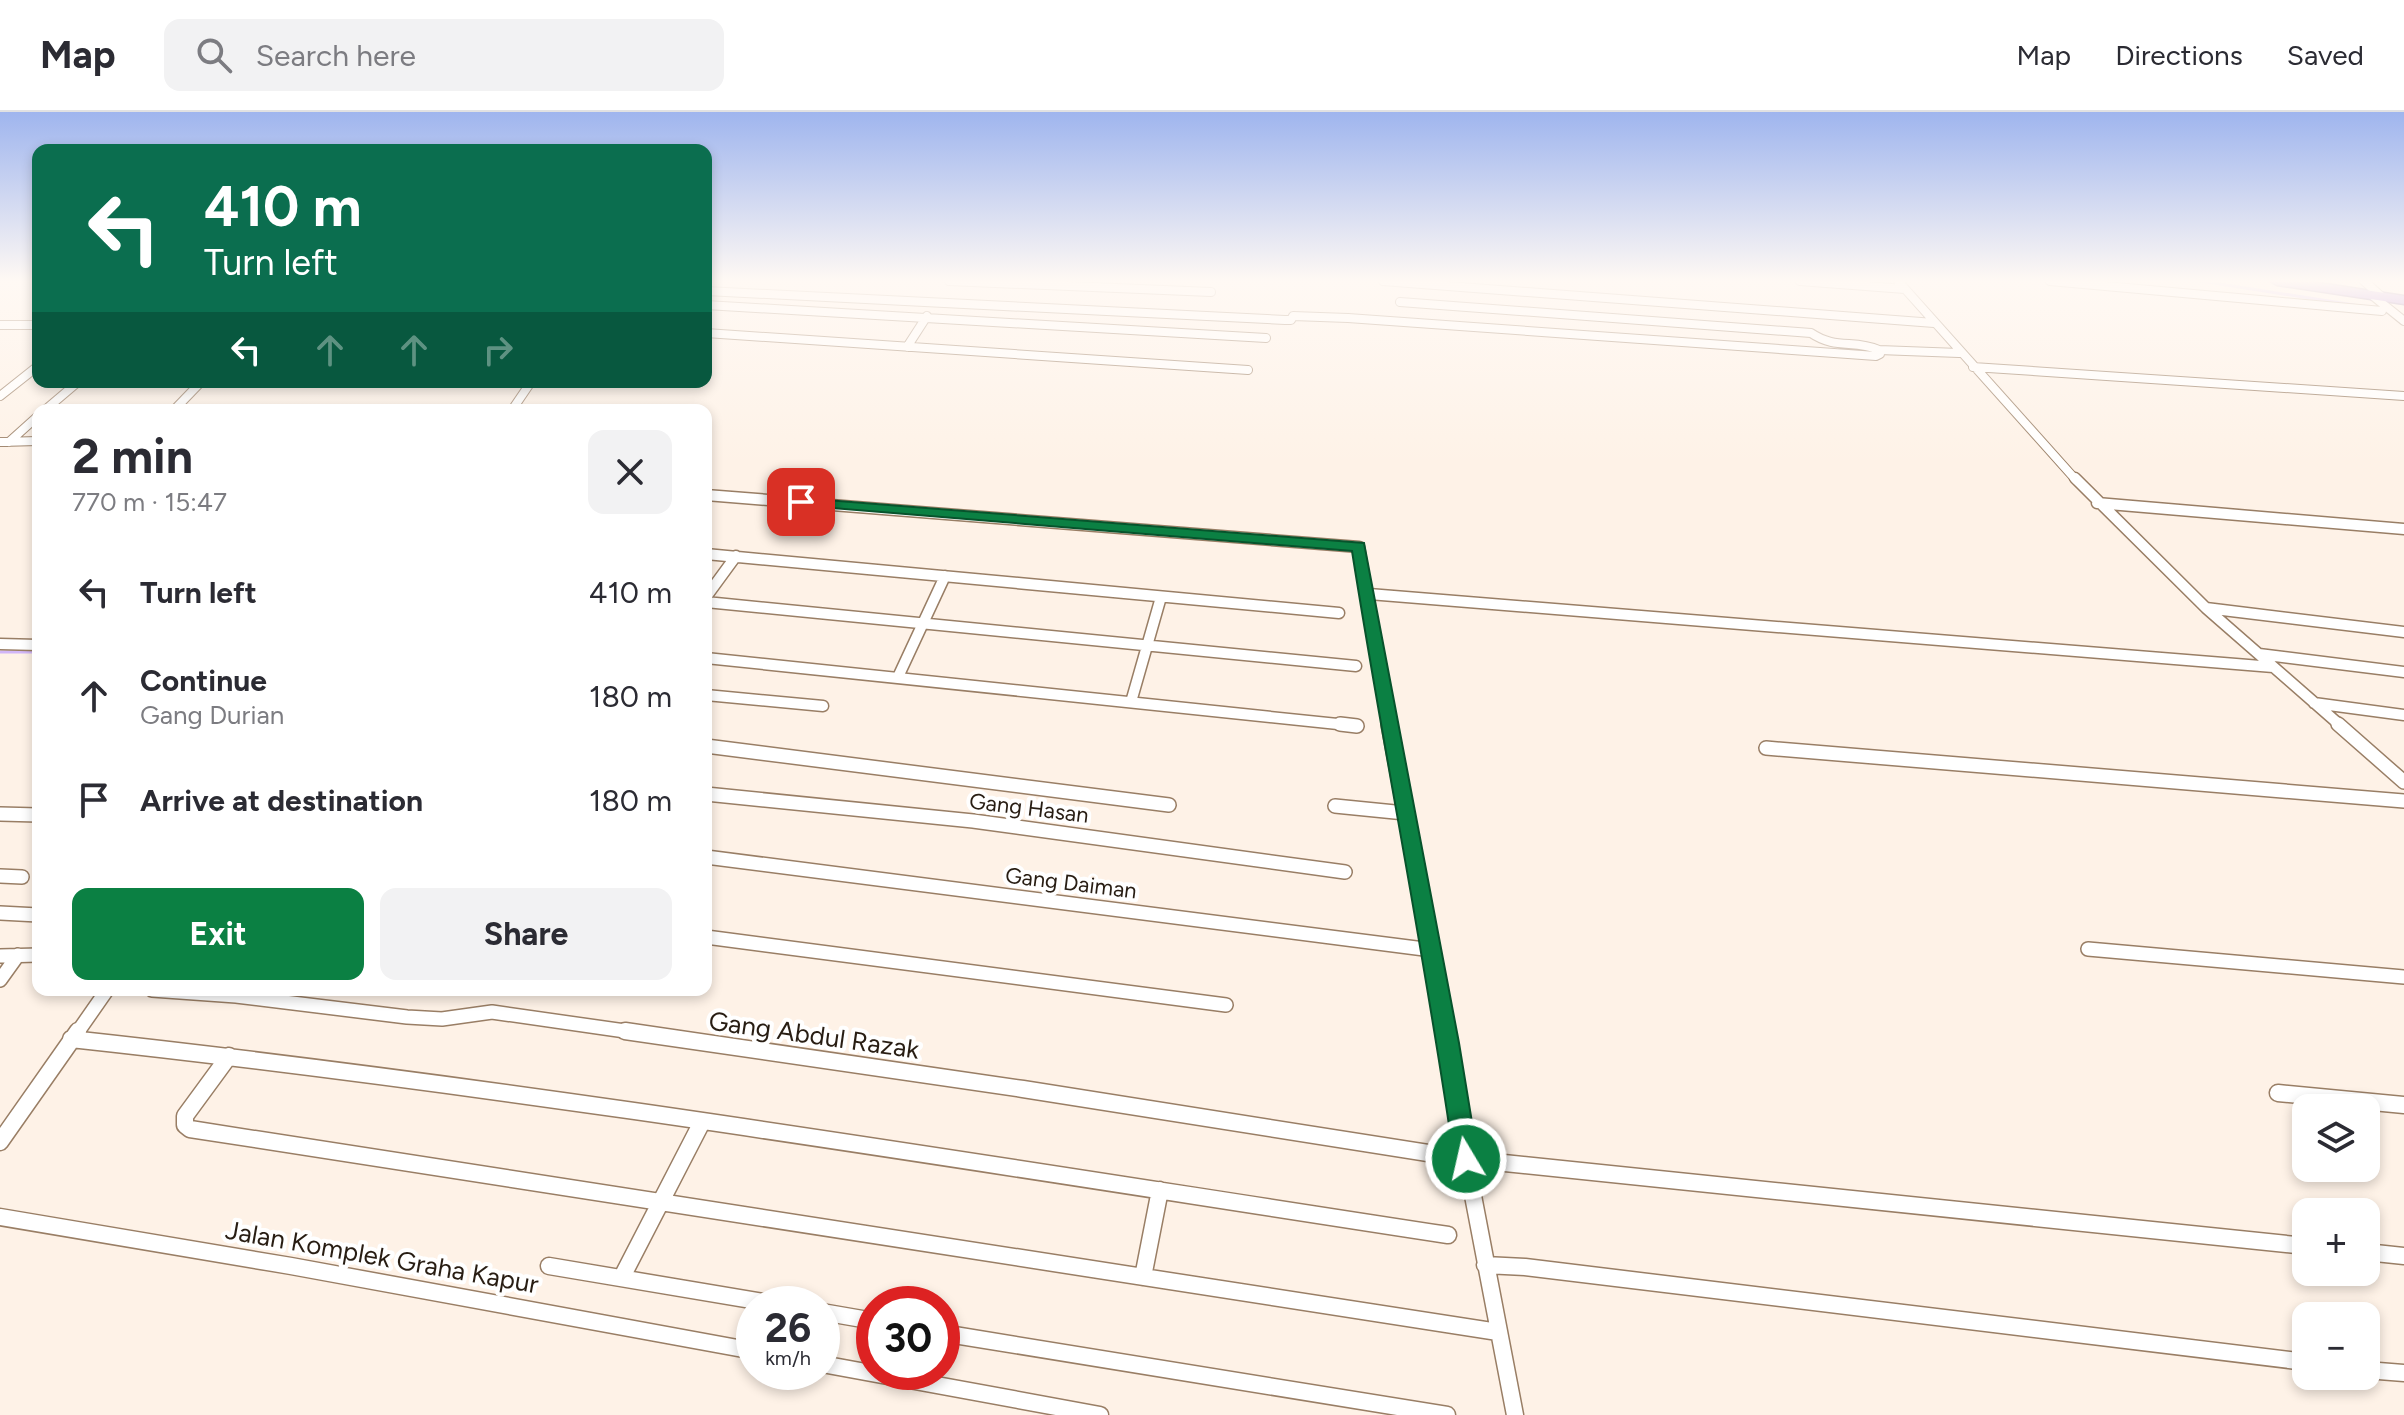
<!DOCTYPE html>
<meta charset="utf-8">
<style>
body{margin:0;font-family:Figtree,sans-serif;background:#f2f2f3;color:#2b2b33;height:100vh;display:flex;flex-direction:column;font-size:30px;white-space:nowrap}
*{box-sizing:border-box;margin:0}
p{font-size:26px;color:#7c7c81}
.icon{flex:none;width:44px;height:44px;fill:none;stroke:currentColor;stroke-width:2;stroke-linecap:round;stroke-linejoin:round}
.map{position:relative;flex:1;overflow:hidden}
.drawer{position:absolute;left:32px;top:292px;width:680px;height:592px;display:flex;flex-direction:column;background:#fff;border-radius:16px;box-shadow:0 4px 12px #0003}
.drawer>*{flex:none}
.banner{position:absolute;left:32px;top:32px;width:680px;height:244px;border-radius:16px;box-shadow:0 4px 12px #0003;background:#0b6e4f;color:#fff;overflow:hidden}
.fabs{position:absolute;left:2292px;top:982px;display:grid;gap:16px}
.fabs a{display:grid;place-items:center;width:88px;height:88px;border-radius:16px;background:#fff;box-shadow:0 4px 12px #0003;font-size:40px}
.speed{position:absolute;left:736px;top:1174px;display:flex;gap:16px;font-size:40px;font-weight:700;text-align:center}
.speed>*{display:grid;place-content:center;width:104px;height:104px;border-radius:50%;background:#fff;box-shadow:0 4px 12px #0003;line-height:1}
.speed small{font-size:20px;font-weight:400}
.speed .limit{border:12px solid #d22;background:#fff;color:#111}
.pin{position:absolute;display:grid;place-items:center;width:68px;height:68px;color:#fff;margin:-34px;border-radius:16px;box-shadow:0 4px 12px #0006}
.me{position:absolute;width:88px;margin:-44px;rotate:351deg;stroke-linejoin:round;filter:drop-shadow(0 0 6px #0008)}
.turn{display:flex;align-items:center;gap:28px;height:168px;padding:0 40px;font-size:36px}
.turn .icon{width:104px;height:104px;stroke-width:2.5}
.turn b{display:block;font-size:56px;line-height:68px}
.lanes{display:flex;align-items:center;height:76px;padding:0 40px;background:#0003;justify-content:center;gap:40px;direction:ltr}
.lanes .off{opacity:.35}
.round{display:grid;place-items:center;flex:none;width:84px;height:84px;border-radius:16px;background:#f2f2f3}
.summary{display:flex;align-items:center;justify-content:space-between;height:136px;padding:0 40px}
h1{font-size:48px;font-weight:700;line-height:60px}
.button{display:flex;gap:16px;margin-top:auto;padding:16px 40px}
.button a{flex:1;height:92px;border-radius:16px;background:#0b8043;color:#fff;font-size:32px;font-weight:700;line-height:92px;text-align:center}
.button a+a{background:#f2f2f3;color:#2b2b33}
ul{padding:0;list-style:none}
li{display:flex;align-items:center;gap:24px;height:104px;padding:0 40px}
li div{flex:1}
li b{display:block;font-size:30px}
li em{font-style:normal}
header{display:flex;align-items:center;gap:48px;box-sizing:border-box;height:112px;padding:0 40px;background:#fff;border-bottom:2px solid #e1e1e2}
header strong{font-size:38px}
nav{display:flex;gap:44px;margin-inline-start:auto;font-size:28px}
.search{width:560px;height:72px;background:#f2f2f3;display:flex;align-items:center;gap:20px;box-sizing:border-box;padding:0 28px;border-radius:16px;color:#7c7c81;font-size:30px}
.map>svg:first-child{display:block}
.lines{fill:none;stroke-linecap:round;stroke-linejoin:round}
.stream{stroke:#d1b6f7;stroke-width:3}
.street-far3-casing{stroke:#997e65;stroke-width:10}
.street-far2-casing{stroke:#997e65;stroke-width:13}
.street-far1-casing{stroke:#997e65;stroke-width:16}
.street-casing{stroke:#997e65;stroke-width:19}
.highway-casing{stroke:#785696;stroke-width:3}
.street-far3{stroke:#fff;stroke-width:8}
.street-far2{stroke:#fff;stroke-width:10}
.street-far1{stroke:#fff;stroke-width:13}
.street{stroke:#fff;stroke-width:16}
.highway{fill:#a374dd;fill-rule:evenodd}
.route{fill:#0b8043;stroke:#07532c;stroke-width:2}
.labels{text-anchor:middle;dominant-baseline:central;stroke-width:8;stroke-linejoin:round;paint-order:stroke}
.street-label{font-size:22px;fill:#281d13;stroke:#fff}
.near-street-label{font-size:26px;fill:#281d13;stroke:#fff}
</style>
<header>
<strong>Map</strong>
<div class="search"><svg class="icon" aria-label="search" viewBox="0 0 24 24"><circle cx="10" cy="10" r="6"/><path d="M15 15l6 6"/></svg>Search here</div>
<nav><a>Map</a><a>Directions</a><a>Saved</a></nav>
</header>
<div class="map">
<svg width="2404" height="1303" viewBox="0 0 2404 1303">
<rect width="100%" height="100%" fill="#fef2e7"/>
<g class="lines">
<path class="stream" d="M2201 169 2354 193
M0 540H38"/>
<g class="street-far3-casing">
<path id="street-far3" d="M949 169 1211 180
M1383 169 1934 211
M1800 169 1905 177
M1898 169 2076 368
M2050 169 2382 199
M2364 169 2382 185
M706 179 1285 208H1291L1293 204 1348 206 1876 244 1880 242 1879 238
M2373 184 2404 209
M1400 190 1811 221C1836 238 1854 227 1879 238L1959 241
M706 193 1266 226
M0 213H38
M706 221 1248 258
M907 235 927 204
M1973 255 2404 284
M0 284 38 254
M45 298 78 270
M174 298 201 270
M512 298 531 270
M0 330 38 329
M9 330 38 304"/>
</g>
<g class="street-far2-casing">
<path id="street-far2" d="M2075 366 2206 496 2341 614
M706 383 1359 435 1389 614
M2097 391 2404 417
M706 442 1339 501
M1369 482 2273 555
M706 485 736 444
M706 490 1356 554
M2206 496 2404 520
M0 532 38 533
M2259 542 2404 560
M706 546 1357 614
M898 565 945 464
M706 583 823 594
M1131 590 1161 485
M2314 591 2404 603"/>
</g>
<g class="street-far1-casing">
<path id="street-far1" d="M1340 612 1357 614
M1388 612 1446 921
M2338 612 2404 670
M706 634 1169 693
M1766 636 2404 689
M706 682 973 709 1345 760
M1335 694 1405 701
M0 702 38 703
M706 745 1432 838
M0 764 22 765
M0 801 38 803
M706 825 1226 893
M2088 837 2404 865
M0 844 38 843
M0 868 18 843
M152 878 236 884 407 905 442 907 492 900 639 921
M77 921 107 878"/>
</g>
<g class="street-casing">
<path id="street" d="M625 919 1023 977 1466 1047 2306 1134
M1446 919 1466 1047 1515 1303
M71 927C532 977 990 1053 1448 1123
M229 944 185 1004V1013L190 1017 1498 1220
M2278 981 2404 993
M0 1030 78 919
M0 1105 291 1154 754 1239
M2366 1140 2404 1144
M1485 1153 1525 1155 2306 1250
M549 1154 775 1192
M622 1165 702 1010
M1143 1165 1160 1078
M822 1200 874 1209
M942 1221 1447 1303
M822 1252 1100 1303
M2366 1258 2404 1261"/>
</g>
<g class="highway-casing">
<path id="highway" d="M2270 169H2307L2404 184V192L2277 173Z"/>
</g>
<use href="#street-far3" class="street-far3"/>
<use href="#street-far2" class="street-far2"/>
<use href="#street-far1" class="street-far1"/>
<use href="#street" class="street"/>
<use href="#highway" class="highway"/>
</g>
<linearGradient id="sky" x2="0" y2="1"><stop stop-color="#9fb5ee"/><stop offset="0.48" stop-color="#fff9f4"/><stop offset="1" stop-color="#fff9f4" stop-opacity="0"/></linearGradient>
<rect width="2404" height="352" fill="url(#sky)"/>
<path class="route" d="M801 386 1364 431 1459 931 1478 1047 1474 1054 1466 1058 1458 1054 1454 1047C1425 843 1384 642 1352 439L796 393 794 390Z"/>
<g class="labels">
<g class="street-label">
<text transform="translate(1029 696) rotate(7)">Gang Hasan</text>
<text transform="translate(1071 771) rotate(7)">Gang Daiman</text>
</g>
<g class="near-street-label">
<text transform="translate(814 923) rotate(8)">Gang Abdul Razak</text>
<text transform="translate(382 1145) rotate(10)">Jalan Komplek Graha Kapur</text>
</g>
</g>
</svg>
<div class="fabs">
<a><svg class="icon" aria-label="layers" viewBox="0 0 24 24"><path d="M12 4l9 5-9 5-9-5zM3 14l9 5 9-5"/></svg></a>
<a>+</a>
<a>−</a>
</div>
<div class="speed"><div>26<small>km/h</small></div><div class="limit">30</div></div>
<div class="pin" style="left:801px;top:390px;background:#d93025"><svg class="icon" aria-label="arrive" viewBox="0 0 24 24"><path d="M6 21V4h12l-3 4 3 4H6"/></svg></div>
<svg class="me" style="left:1466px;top:1047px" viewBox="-20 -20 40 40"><circle r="17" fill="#0b8043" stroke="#fff" stroke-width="3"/><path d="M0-11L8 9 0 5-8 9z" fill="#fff"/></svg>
<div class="banner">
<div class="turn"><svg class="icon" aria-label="left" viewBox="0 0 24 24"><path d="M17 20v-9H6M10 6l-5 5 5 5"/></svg><div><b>410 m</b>Turn left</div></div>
<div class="lanes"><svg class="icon" aria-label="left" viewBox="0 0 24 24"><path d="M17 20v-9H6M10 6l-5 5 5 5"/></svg><svg class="icon off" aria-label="ahead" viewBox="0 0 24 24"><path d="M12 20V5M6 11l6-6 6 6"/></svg><svg class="icon off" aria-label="ahead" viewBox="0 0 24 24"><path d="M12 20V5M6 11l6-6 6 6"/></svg><svg class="icon off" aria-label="right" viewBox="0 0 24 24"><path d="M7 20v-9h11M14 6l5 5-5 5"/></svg></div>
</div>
<section class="drawer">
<div class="summary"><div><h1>2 min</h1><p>770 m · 15:47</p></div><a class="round"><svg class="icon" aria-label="close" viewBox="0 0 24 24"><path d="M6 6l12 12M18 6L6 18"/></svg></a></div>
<ul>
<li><svg class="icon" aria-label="left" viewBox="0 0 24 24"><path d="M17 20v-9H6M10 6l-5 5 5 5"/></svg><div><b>Turn left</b></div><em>410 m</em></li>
<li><svg class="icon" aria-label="ahead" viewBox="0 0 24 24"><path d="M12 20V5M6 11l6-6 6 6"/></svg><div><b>Continue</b><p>Gang Durian</p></div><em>180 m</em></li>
<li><svg class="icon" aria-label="arrive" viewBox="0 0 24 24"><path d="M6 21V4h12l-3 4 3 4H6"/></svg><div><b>Arrive at destination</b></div><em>180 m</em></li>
</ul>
<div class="button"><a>Exit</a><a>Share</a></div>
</section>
</div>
